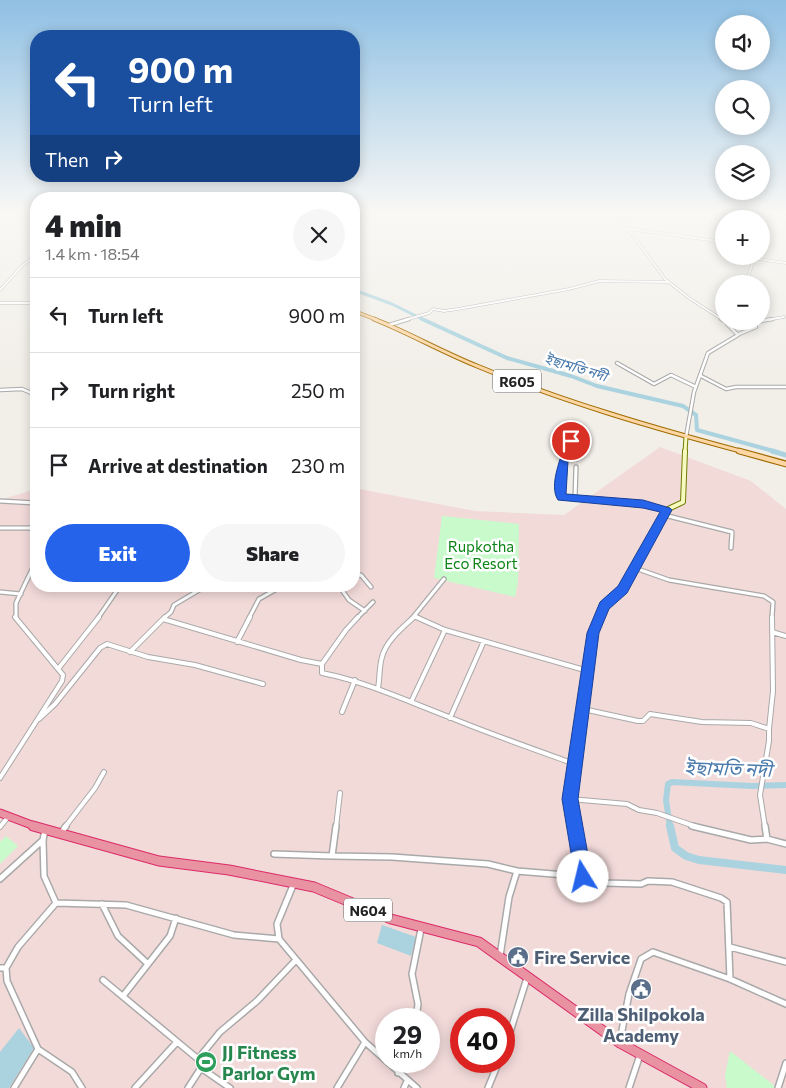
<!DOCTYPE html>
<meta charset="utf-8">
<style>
body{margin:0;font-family:Commissioner,"Noto Sans Bengali",sans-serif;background:#f6f6f6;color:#202124;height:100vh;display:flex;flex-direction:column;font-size:19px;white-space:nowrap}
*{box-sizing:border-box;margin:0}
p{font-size:16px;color:#757577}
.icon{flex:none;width:28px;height:28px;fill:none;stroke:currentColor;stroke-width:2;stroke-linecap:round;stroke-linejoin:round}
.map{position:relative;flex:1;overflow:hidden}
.panel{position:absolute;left:30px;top:192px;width:330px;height:400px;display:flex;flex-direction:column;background:#fff;border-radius:20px;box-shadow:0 2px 12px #0003}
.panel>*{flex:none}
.top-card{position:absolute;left:30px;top:30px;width:330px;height:152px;border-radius:20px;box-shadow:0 2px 12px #0003;background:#1a4fa0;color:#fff;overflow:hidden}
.fabs{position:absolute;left:715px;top:15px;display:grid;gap:10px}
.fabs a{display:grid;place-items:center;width:55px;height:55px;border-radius:50%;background:#fff;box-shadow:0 2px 12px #0003;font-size:25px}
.speed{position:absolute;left:375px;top:1008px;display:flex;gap:10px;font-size:25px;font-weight:700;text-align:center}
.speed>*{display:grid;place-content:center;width:65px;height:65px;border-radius:50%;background:#fff;box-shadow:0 2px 12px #0003;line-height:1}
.speed small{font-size:12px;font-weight:400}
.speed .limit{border:8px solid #d22;background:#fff;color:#111}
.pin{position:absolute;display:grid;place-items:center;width:42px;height:42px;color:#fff;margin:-21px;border:2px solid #fff;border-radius:50%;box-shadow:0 1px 5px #0007}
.me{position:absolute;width:55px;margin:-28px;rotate:351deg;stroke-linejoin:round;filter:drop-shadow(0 0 4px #0008)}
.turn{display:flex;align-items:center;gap:18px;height:105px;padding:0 15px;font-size:22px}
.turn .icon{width:65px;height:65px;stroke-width:2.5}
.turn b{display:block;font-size:35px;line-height:42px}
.then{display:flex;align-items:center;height:48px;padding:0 15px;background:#0003;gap:10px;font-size:19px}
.round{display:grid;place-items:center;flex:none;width:52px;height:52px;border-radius:26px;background:#f6f6f6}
.head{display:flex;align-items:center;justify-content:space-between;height:85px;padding:0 15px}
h1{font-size:30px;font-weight:800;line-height:38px}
.cta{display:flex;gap:10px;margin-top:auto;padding:10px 15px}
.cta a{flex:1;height:58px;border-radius:30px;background:#2563eb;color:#fff;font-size:20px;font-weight:800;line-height:58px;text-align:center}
.cta a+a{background:#f6f6f6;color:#202124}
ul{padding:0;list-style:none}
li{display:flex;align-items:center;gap:15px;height:75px;padding:0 15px;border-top:1px solid #e0e0e0}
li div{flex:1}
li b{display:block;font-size:19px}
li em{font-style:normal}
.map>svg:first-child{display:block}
.commercial{fill:#f2dad9;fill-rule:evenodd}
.park{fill:#c8facc}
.water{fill:#aad3df}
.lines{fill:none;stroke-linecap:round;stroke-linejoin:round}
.river-far4{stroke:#aad3df;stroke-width:3}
.river-far3{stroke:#aad3df;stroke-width:4}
.river-far2{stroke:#aad3df;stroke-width:5}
.river-far1{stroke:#aad3df;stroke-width:6}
.river{stroke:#aad3df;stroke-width:8}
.street-far4-casing{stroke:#a9a9a9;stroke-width:3}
.street-far3-casing{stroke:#a9a9a9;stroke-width:4.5}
.street-far2-casing{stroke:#a9a9a9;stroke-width:5.5}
.street-far1-casing{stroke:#a9a9a9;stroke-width:6}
.street-casing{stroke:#a9a9a9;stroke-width:8}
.secondary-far3-casing{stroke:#707d05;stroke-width:5}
.secondary-far2-casing{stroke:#707d05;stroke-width:6}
.secondary-far1-casing{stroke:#707d05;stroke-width:7}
.secondary-casing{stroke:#707d05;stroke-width:8}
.primary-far2-casing{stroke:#a06b00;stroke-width:4}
.primary-far1-casing{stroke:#a06b00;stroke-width:5}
.primary-casing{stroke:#a06b00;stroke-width:7}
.highway-far1-casing{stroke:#dc2a67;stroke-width:9}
.highway-casing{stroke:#dc2a67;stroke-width:11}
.street-far4{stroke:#fff;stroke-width:2}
.street-far3{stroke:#fff;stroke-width:2.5}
.street-far2{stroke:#fff;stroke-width:3}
.street-far1{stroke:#fff;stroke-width:4}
.street{stroke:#fff;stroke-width:5}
.secondary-far3{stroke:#f7fabf;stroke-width:3}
.secondary-far2{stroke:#f7fabf;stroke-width:4}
.secondary-far1{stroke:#f7fabf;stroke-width:4.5}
.secondary{stroke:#f7fabf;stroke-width:5.5}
.primary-far2{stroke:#fcd6a4;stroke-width:2.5}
.primary-far1{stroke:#fcd6a4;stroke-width:3}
.primary{stroke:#fcd6a4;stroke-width:4.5}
.highway-far1{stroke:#e892a2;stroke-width:7}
.highway{stroke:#e892a2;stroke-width:9}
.route{fill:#2563eb;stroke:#184099}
.labels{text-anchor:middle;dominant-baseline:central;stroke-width:5;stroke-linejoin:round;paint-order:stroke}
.far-water-label{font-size:14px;font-style:italic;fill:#4a7aab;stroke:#fff}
.shield{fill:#fff;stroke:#646464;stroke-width:1}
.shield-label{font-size:14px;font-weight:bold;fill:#222}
.park-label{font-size:15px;fill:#0c8416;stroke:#fff}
.near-service-label{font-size:18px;font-weight:bold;fill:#4e5e75;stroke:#fff;text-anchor:start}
.near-leisure-label{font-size:18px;font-weight:bold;fill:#27864d;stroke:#fff;text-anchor:start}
.near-water-label{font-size:19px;font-style:italic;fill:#4a7aab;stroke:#fff}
</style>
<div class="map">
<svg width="786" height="1088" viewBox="0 0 786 1088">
<rect width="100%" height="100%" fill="#f2efe9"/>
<path class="commercial" d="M660 447 751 481 786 509V1088H0V500L36 489V586H354V488L475 511 564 515ZM386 1019H429V1061H386ZM461 1019H504V1061H461Z"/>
<path class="park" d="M442 516 519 524 518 582 515 597 434 578Z
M6 836 18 846 0 864V842Z
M730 1051 776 1087V1088H727L725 1075Z"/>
<path class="water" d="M382 925 416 937 411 956 377 943Z
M19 1028 34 1048 9 1088H0V1052Z"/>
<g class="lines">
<path class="river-far4" d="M354 290 392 304 424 320"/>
<path class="river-far3" d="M422 319 507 358 571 376 597 386 683 406 696 415 697 430 777 452"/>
<path class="river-far2" d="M772 451 786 455"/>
<path class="river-far1" d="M670 827 666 800 668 784 672 782 752 786 786 785"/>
<path class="river" d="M670 826 675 848 686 856 699 860 786 870"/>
<g class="street-far4-casing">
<path id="street-far4" d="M617 214 665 279 689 298 723 320
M734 214 755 219
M771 214 786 217
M630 229 724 242
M722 249 724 248
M751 258 786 263
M746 284 752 265 751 257
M0 290 22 266 36 255
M0 303H36
M405 320 429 313 433 309 444 311 458 309 569 289 599 281 669 282
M766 320 784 317"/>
</g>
<g class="street-far3-casing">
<path id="street-far3" d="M721 319 724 321
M761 321 773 319
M389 325 409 319
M739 334 756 327 754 323 761 321
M617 363 654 384 671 375 696 387
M701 376 726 389 736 387H786
M0 390 22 389 36 395
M686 437 694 392 708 353 738 335 727 324 728 321
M568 452 574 428"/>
</g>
<g class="street-far2-casing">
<path id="street-far2" d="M568 451 563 461 561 496C596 502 632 501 666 510
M575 499 576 467
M0 501 36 503
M664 515 732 532 731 548
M0 528H36
M635 568 669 580 764 596 773 602 772 618
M354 576 361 575 371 587
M339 586 349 600 365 611
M0 592 21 594
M16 618V603L36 561
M98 618 120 586
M164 618 171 612 174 605 206 586
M249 618 259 599 282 586
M357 618 373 602
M412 618 414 617
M419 618 414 616 444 579"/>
</g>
<g class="street-far1-casing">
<path id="street-far1" d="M416 617 445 630 588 671
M163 619 165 617
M772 632 786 636
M237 642 250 617
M130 652 163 619 301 660 322 664V673C367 682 407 701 449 717 490 734 533 749 575 764
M322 664 346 630 358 617
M58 669 99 617
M378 688C380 678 379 667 382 657 386 641 402 628 414 617
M411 702 445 630
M583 709 638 721H643L650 714 702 722 751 723 769 729V741L760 795 765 827
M342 712 355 680
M450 718 484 641
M39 719 55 704 100 648 107 644 148 657 195 665 263 684
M769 729 773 691 772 617
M0 778 62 681 63 675 15 617
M570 799 627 804 639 810 657 813 697 827
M0 827 8 817
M65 827 95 788 104 772
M336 827 340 793"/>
</g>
<g class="street-casing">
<path id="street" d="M336 826 332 856 392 857 488 864 517 871 589 877 605 883 641 884 648 881 672 882 721 898 727 902 730 979
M692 826 751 840 767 839 786 844
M765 826 767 839
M45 830 43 840 44 876 56 903 18 947 6 968 7 981 38 1049 72 1072 82 1088
M61 833 66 826
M274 854 332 856
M0 879 43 840
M56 903 126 905 234 935 279 939 365 1042 417 1088
M102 904 118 936 147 963
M279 939 277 924 294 883
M730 947 786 962
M500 956 509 897 517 871
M0 968H6
M103 980 198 1059 201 1068 230 1088
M123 996 170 936 176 918
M416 1019 418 1004 412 974 421 929
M620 1041 629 994 641 959 653 952 730 979 786 1004
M504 1051 527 978
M198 1059 220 1032 257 1001 296 960
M398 1073 402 1061
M14 1088 38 1049
M135 1088 177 1042
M188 1088 201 1068
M337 1088 365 1042
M404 1088 407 1081
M488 1088 499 1061
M629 1088 640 1055
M778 1088 786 1063"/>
</g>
<g class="secondary-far3-casing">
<path id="secondary-far3" d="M685 452 686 437"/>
</g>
<g class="secondary-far2-casing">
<path id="secondary-far2" d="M599 618 604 606 623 589 666 510 683 502 685 451"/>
</g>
<g class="secondary-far1-casing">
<path id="secondary-far1" d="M575 827 570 799 593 633 599 617"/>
</g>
<g class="secondary-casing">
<path id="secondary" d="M574 826 583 877"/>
</g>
<g class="primary-far2-casing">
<path id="primary-far2" d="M354 311 377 320"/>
</g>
<g class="primary-far1-casing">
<path id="primary-far1" d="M374 319C409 333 442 352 477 366 564 402 654 428 744 452"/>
</g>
<g class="primary-casing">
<path id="primary" d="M739 451 786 464"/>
</g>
<g class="highway-far1-casing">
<path id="highway-far1" d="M0 813 37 827"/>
</g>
<g class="highway-casing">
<path id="highway" d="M33 826 159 861 229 870 314 887 391 919 479 942 620 1043 702 1088"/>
</g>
<use href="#street-far4" class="street-far4"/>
<use href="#street-far3" class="street-far3"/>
<use href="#street-far2" class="street-far2"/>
<use href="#street-far1" class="street-far1"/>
<use href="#street" class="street"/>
<use href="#secondary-far3" class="secondary-far3"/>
<use href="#secondary-far2" class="secondary-far2"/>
<use href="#secondary-far1" class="secondary-far1"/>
<use href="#secondary" class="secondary"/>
<use href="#primary-far2" class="primary-far2"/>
<use href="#primary-far1" class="primary-far1"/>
<use href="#primary" class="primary"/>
<use href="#highway-far1" class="highway-far1"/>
<use href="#highway" class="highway"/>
</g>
<linearGradient id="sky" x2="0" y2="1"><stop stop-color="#8fc0e4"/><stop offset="0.58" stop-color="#f9f8f5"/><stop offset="1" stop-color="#f9f8f5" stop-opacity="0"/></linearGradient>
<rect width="786" height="367" fill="url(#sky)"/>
<path class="route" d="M571 437 576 441 572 455 568 461 566 494 643 500 670 508 672 510 627 593 609 609 599 633 578 799 592 877 589 883 583 885 578 883 575 877 562 799 587 633 600 602 618 586 660 512 643 508 558 500C548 485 562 456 566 441Z"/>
<defs>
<g id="civic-disc" transform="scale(1.125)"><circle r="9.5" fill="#5c6f8a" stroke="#fff"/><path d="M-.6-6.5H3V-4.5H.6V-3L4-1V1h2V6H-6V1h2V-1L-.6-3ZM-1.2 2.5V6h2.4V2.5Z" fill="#fff"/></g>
<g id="stadium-disc" transform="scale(1.125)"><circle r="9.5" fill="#2e9e5b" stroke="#fff"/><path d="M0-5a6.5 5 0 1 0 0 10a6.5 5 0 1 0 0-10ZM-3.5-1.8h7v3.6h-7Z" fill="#fff"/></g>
</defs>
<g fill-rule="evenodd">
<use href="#civic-disc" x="518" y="957"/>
<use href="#civic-disc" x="641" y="989"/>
<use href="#stadium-disc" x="206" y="1062"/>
</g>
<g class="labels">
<g class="far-water-label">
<text transform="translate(576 367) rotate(17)">ইছামতি নদী</text>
</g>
<g class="shield">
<rect x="493" y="369.5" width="48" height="23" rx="4"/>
<rect x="344" y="898.5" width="48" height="23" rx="4"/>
</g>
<g class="shield-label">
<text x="517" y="381">R605</text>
<text x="368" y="910">N604</text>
</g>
<g class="park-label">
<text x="481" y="546">Rupkotha<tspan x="481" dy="17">Eco Resort</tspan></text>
</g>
<g class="near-service-label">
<text x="534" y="957">Fire Service</text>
<text x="641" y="1014" text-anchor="middle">Zilla Shilpokola<tspan x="641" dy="21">Academy</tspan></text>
</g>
<g class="near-leisure-label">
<text x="222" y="1052">JJ Fitness<tspan x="222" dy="21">Parlor Gym</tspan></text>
</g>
<g class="near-water-label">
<text transform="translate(728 768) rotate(2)">ইছামতি নদী</text>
</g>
</g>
</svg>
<div class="fabs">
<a><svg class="icon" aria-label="sound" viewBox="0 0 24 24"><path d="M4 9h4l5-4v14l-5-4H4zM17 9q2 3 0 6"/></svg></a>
<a><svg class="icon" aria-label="search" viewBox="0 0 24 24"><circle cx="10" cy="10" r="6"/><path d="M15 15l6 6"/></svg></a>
<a><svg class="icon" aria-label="layers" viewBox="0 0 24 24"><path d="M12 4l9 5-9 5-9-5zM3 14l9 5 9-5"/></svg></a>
<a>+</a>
<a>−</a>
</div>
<div class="speed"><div>29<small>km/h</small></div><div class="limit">40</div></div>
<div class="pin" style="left:571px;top:441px;background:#d93025"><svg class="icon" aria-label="arrive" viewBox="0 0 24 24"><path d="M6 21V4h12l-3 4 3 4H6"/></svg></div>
<svg class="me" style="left:583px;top:877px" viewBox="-20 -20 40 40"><circle r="19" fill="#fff"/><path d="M0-13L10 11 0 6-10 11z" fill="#2563eb"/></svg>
<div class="top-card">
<div class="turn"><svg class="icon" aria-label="left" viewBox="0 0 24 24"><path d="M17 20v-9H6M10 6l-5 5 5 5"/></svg><div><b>900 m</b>Turn left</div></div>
<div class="then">Then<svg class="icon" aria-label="right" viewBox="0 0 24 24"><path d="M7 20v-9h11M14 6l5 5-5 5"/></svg></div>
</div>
<section class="panel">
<div class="head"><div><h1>4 min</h1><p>1.4 km · 18:54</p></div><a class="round"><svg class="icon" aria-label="close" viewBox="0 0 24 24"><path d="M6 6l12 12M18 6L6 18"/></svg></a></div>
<ul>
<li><svg class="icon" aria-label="left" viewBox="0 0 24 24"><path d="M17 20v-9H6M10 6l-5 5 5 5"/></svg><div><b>Turn left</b></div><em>900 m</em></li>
<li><svg class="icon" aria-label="right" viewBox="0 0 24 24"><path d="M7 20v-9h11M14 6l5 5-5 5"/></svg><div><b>Turn right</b></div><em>250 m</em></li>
<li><svg class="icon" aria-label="arrive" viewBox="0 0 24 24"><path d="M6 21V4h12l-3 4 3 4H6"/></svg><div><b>Arrive at destination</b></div><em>230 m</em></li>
</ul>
<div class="cta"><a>Exit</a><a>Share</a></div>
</section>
</div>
